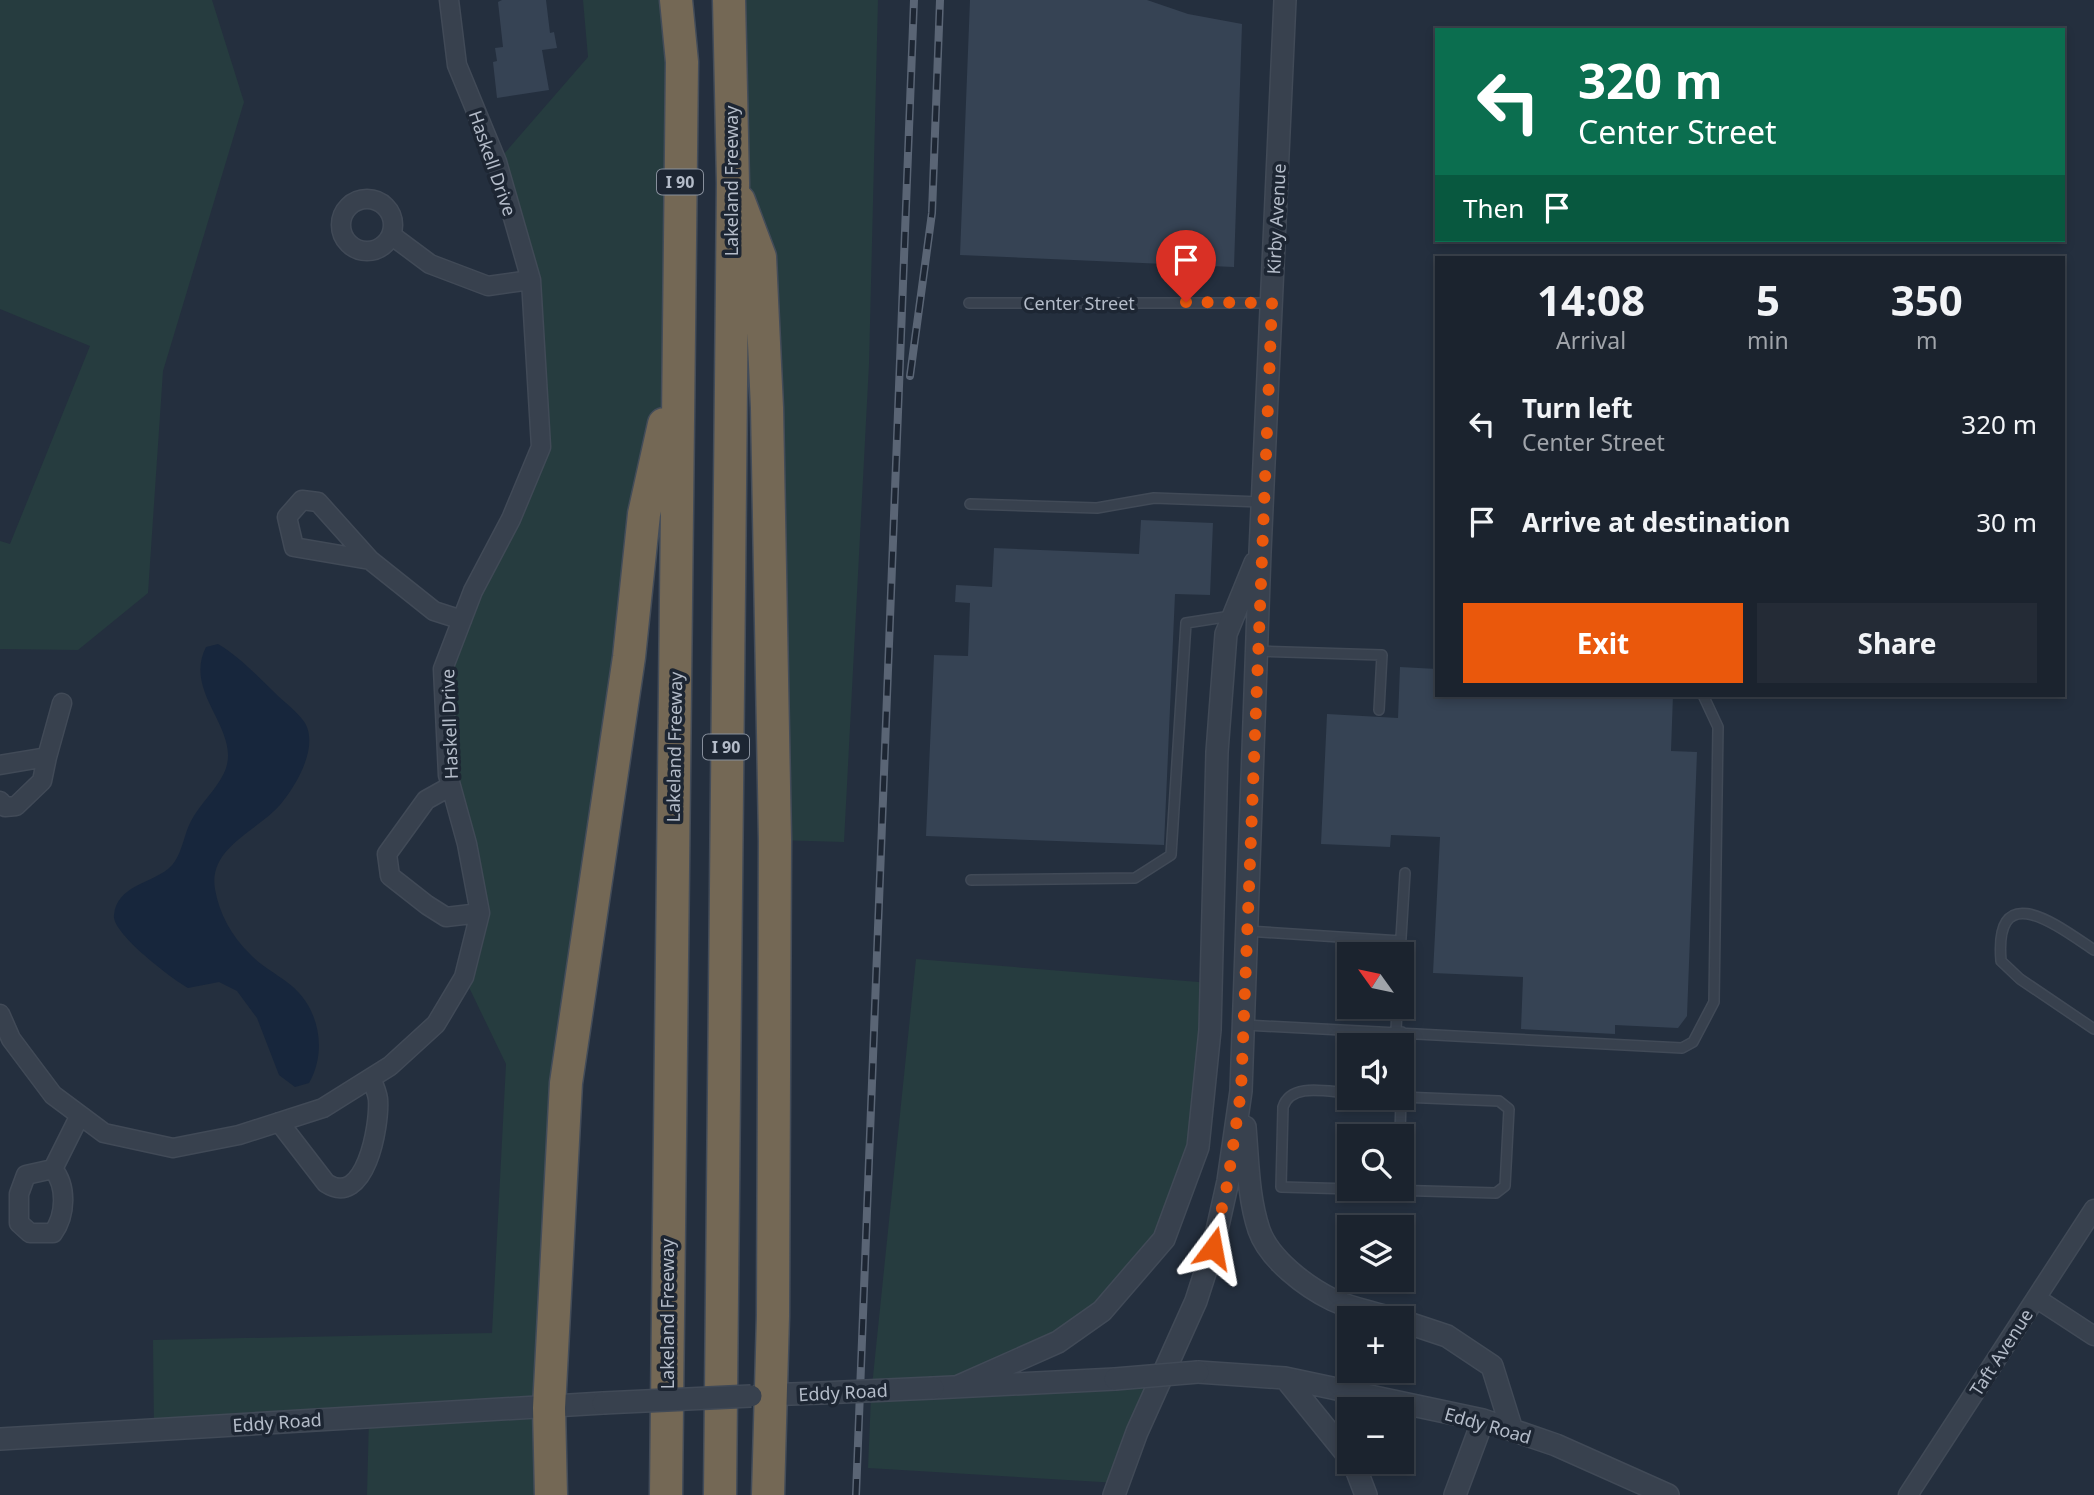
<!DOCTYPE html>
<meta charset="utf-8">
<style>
body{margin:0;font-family:"Noto Sans",sans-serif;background:#242b36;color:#f1f3f6;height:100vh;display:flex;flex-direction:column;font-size:26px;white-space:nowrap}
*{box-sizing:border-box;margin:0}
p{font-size:23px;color:#a0a4aa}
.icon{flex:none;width:38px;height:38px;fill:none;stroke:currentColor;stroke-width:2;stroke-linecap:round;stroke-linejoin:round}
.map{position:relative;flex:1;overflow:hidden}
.panel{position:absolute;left:1435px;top:256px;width:630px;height:441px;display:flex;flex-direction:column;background:#1b232e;border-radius:0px;box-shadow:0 4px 10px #0003,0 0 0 2px #39404a}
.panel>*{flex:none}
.hud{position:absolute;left:1435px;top:28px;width:630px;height:214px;border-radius:0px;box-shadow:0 4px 10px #0003,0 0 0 2px #39404a;background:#0b6e4f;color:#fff;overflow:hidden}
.needle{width:46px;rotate:303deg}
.fabs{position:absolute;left:1337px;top:942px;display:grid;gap:14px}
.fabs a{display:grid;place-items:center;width:77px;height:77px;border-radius:0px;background:#1b232e;box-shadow:0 4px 10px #0003,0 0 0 2px #39404a;font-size:35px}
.pin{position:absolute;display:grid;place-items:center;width:60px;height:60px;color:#fff;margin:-72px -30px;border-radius:50% 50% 50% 0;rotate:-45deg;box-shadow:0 0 7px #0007}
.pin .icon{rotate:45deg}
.me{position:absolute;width:77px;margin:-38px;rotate:13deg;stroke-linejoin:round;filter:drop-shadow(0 0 5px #0008)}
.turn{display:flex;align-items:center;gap:24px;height:147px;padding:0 28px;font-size:32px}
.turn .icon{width:91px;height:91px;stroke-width:2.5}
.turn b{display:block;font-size:49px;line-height:60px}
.then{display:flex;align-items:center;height:66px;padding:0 28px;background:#0003;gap:14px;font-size:26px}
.eta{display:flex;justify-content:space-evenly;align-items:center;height:119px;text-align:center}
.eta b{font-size:42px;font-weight:700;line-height:49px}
.primary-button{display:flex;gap:14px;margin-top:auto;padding:14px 28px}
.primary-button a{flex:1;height:80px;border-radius:0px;background:#ea580c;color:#fff;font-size:28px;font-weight:700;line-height:80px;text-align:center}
.primary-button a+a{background:#242b36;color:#f1f3f6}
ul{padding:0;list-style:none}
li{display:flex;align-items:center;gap:21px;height:98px;padding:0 28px}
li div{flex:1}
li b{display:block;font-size:26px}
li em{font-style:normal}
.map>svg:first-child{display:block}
.green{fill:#263c3f}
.water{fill:#17263c}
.building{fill:#364354}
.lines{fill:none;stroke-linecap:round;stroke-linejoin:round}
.service-casing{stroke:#414a57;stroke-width:12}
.minor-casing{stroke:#414a57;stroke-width:21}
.tertiary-casing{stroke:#414a57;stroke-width:24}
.motorway-casing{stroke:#434c59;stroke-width:35}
.service{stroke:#38414e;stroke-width:9}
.minor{stroke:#38414e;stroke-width:18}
.tertiary{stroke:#38414e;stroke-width:21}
.motorway{stroke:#746855;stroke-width:32}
.rail-casing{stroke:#5a6575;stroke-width:8}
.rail{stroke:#1d2633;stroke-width:5;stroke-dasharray:16;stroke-linecap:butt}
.tertiary-bridge-casing{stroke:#414a57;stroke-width:24;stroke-linecap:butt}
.tertiary-bridge{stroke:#38414e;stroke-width:21}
.route{stroke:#ea580c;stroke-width:12;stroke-dasharray:0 21.6}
.labels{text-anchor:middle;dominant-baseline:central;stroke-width:7;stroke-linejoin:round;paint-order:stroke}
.shield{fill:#1d2633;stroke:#878f9c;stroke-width:2}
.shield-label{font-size:16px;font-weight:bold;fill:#b4bcc9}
.street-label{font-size:18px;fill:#b4bcc9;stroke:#1d2633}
</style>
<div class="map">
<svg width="2094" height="1495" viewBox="0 0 2094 1495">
<rect width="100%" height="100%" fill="#242f3e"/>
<path class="green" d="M0 0H212L244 102 163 371 148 593 78 650 0 649V541L10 544 90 346 0 309Z
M583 0H676L678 365 566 1083 551 1495H367L369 1417 154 1430 153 1340 492 1333 506 1064 464 977 480 913 448 775 443 669 541 447 533 301 497 162 588 57Z
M729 0H878L869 364 844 842 775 840 767 408 733 183Z
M916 959 1211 983 1198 1147 1164 1239 1102 1311 961 1385 1163 1375 1118 1483 868 1468 871 1396Z"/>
<path class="water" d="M218 644C240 657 256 675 275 693 284 702 298 712 305 723 319 747 296 786 280 805 257 831 208 848 215 889 219 913 232 937 250 954 262 967 279 975 292 986 320 1010 327 1052 309 1083L295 1087 279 1075 257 1018 237 991 219 982 188 988C172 979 111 933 114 915 117 886 149 884 168 869 182 858 183 836 191 821 200 804 216 790 224 773 244 731 182 694 206 647Z"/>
<path class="building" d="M502 0H546L550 33 554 32 557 48 542 50 549 90 497 98 493 62 497 61 495 48 503 47 498 2Z
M970 0H1147L1188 14 1242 24 1234 267 960 255Z
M1141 520 1213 523 1210 595 1175 594 1164 845 926 836 934 655 968 656 970 603 955 602 956 585 992 587 994 548 1139 554Z
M1400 667 1437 669V695H1673L1671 751 1697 752 1687 1016 1678 1028 1615 1025V1034L1521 1029 1523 977 1433 973 1440 837 1391 835 1390 847 1321 844 1327 714 1398 718Z"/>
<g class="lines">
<g class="service-casing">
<path id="service" d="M969 303H1270
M970 504 1097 508 1154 498 1261 502
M1257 651 1382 655 1379 710
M971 880 1135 878 1171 855 1186 623 1231 616
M1247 931 1401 941
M2094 950C2058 926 1994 876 2001 961L2020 979 2094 1029
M1400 954 1405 873
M1245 1025 1682 1048 1693 1042 1714 1002 1718 727 1703 695
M1396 1032 1397 1006
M1402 1057V1032
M1349 1093C1328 1092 1291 1082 1283 1107L1281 1187 1496 1193 1505 1186 1509 1109 1499 1101 1402 1097
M1400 1136 1401 1097"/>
</g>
<g class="minor-casing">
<path id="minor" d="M341 225a26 26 0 1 1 52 0a26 26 0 1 1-52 0Z
M391 235 430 264 488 286 531 280
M370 560 294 547 287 517 302 500 318 502 370 560 434 611 462 620
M47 757 62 703
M0 765 47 757 42 781 16 806 5 807 0 801
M451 786 426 800 387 854 390 876 427 905 446 917 480 913
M0 1014 11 1039 53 1095 104 1133 173 1148 239 1135 323 1108 390 1066 436 1024 464 977 480 913 467 844 448 775 443 669 473 591 511 519 541 447 531 280 497 162 457 65 449 0
M279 1122 326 1183C365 1209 380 1126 378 1099 377 1092 374 1085 371 1078
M53 1169 26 1175 19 1194V1223L30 1233H53C66 1215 67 1186 53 1169L80 1115
M2036 1298 2094 1336
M1908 1495 2094 1209"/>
</g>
<g class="tertiary-casing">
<path id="tertiary" d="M1245 1127C1248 1161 1248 1197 1259 1230 1269 1259 1306 1287 1333 1300 1350 1308 1372 1312 1390 1318
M1402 1321 1447 1336 1492 1366 1512 1430
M1198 1372 1285 1378 1483 1420 1556 1445 1668 1495
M1285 1378 1349 1457
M959 1386 1058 1342 1102 1311 1164 1239 1198 1147 1210 1030 1217 752 1226 634 1255 563
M933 1388 1115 1379
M760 1395 821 1393
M0 1439 603 1403
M1353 1461 1366 1495
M1114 1495 1137 1432 1196 1301 1213 1248 1228 1181 1241 1091 1260 552 1285 0
M1455 1495 1483 1420"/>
</g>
<g class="motorway-casing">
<path id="motorway" d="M739 201 760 257 767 408 775 840 773 1316 768 1495
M551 1495 549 1408 566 1083 629 657 644 514 664 424
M666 1495 682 62 676 0
M720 1495 733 183 729 0"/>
</g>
<use href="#service" class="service"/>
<use href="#minor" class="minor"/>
<use href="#tertiary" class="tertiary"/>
<use href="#motorway" class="motorway"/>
<g class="rail-casing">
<path id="rail" d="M910 376 932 213 940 0
M856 1495 914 0"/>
</g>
<use href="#rail" class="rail"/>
<g class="tertiary-bridge-casing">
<path id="tertiary-bridge" d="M1115 1379 1198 1372
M821 1393 933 1388
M603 1403 751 1396"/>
</g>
<use href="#tertiary-bridge" class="tertiary-bridge"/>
</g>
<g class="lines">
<path class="route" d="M1186 302 1272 303 1241 1091 1228 1181 1213 1248"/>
</g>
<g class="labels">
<g class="shield">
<rect x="657" y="169.5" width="46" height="25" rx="5"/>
<rect x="703" y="734.5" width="46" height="25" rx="5"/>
</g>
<g class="shield-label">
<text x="680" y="182">I 90</text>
<text x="726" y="747">I 90</text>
</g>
<g class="street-label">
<text transform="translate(493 163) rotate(71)">Haskell Drive</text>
<text transform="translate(731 181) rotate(-90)">Lakeland Freeway</text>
<text transform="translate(1276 219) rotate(-87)">Kirby Avenue</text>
<text x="1079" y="303">Center Street</text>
<text transform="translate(449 724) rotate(-92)">Haskell Drive</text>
<text transform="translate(674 747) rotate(-89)">Lakeland Freeway</text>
<text transform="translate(667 1314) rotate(-90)">Lakeland Freeway</text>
<text transform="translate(2001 1352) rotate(-57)">Taft Avenue</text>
<text transform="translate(843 1392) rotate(-3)">Eddy Road</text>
<text transform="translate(277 1422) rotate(-4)">Eddy Road</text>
<text transform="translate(1488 1425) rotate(16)">Eddy Road</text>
</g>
</g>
</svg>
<div class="fabs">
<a><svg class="needle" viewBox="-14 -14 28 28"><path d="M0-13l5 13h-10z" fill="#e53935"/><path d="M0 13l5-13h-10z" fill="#a0a4aa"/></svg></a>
<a><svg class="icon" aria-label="sound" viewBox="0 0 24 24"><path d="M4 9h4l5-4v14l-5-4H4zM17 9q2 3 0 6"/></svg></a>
<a><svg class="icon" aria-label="search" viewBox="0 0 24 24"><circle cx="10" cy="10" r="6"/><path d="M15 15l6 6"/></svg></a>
<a><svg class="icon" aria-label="layers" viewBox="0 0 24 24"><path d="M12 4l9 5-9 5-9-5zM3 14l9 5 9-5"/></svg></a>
<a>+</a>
<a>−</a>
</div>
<div class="pin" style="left:1186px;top:302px;background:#d93025"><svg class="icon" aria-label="arrive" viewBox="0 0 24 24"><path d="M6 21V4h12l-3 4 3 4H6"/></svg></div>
<svg class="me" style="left:1213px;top:1248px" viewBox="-20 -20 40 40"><path d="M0-17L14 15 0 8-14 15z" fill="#ea580c" stroke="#fff" stroke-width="4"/></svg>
<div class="hud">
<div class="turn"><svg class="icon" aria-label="left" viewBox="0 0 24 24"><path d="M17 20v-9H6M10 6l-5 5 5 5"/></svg><div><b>320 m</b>Center Street</div></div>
<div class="then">Then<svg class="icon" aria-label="arrive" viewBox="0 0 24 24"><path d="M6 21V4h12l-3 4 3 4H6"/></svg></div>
</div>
<section class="panel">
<div class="eta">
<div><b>14:08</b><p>Arrival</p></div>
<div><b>5</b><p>min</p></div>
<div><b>350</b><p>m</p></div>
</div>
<ul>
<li><svg class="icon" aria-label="left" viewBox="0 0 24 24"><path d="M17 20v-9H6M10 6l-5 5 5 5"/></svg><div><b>Turn left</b><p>Center Street</p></div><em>320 m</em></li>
<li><svg class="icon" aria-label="arrive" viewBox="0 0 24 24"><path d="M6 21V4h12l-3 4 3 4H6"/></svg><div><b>Arrive at destination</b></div><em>30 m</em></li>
</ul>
<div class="primary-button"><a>Exit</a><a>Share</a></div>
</section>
</div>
